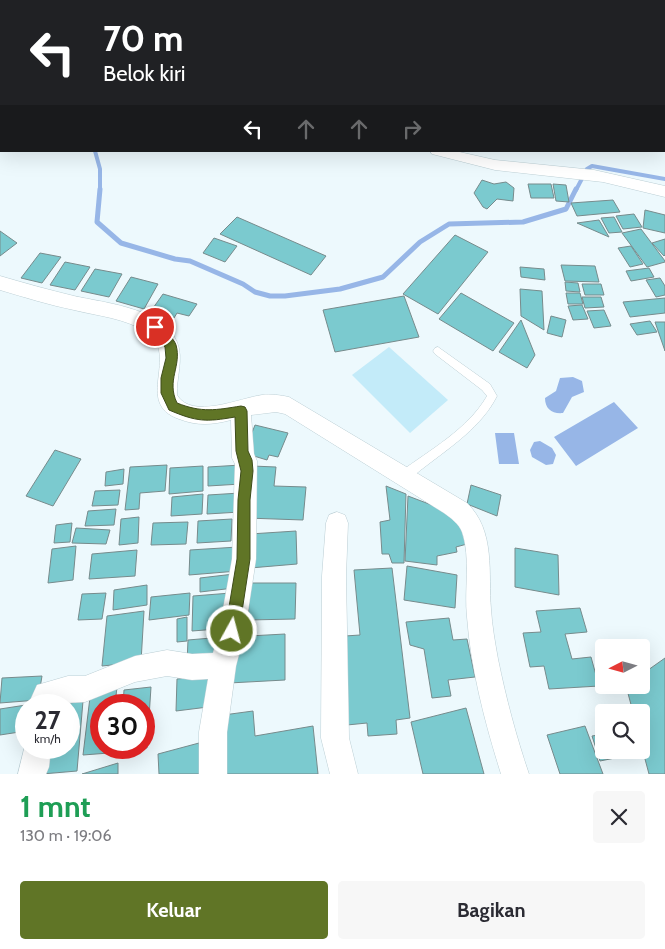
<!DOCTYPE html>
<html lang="id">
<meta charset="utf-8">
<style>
body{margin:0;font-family:Cabin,sans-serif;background:#f7f7f7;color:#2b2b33;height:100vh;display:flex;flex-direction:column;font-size:19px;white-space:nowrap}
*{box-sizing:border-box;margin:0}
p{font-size:16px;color:#7c7c81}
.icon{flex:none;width:28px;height:28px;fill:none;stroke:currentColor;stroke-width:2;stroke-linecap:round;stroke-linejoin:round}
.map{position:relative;height:774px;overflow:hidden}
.sheet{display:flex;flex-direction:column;background:#fff;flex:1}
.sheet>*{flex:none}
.hud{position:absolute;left:0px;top:0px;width:665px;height:152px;box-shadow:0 5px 20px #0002;background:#202124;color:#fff;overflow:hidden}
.needle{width:32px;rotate:264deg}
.controls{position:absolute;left:595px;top:639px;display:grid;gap:10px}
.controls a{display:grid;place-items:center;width:55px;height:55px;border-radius:5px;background:#fff;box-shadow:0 5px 20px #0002;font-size:25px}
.speed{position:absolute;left:15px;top:694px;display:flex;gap:10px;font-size:25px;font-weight:700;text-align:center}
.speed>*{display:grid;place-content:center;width:65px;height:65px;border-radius:50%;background:#fff;box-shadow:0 5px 20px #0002;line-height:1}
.speed small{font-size:12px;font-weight:400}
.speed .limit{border:8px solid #d22;background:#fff;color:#111}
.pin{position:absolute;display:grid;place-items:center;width:42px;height:42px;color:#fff;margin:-21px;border:2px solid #fff;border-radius:50%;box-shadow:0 1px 5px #0007}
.me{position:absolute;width:55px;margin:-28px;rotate:7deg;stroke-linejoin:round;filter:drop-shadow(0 0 4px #0008)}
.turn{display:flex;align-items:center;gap:18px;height:105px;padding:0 20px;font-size:22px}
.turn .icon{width:65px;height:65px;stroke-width:2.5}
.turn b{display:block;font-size:35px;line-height:42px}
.lanes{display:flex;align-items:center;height:48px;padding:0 20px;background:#0003;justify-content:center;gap:25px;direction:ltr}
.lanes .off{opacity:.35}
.round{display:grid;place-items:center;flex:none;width:52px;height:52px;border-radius:5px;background:#f7f7f7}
.head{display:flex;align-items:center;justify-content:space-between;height:85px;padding:0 20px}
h1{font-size:30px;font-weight:800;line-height:38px;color:#1e9e55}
.cta{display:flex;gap:10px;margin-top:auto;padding:10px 20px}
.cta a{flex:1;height:58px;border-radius:5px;background:#607526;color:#fff;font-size:20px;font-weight:800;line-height:58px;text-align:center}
.cta a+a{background:#f7f7f7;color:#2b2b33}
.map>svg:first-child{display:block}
.green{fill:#c3ebf9}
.water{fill:#97b6e7}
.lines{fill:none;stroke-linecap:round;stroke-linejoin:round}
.stream-far1{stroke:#97b6e7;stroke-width:4}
.stream{stroke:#97b6e7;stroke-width:5}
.building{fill:#7bcacf;stroke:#778b8c}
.lane-casing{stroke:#bbced4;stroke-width:1}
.street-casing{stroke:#bbced4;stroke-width:1}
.lane{fill:#fff;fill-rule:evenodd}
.street{fill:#fff;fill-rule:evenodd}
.route{fill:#607526;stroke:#3e4c19}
</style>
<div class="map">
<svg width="665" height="774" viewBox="0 0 665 774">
<rect width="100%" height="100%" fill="#edf9fd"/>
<path class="green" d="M389,347l59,53 -38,33 -58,-58z"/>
<path class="water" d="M573,377l9,4 2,11 -12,5 -9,16c-11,1 -18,-4 -18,-15l11,-7 4,-13z
M614,402l24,26 -62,38 -22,-29z
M495,433h19l5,31h-20z
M540,441l12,7 4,7 -3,9 -7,1 -14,-8 -2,-7 4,-8z"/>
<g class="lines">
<path class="stream-far1" d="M95,151l5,18v21
M576,190l11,-21 5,-3 73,13"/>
<path class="stream" d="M100,189l-3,33 24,21 54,16 15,2 53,23 12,8 15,4h15l55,-7 43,-12 37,-35 29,-18 74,-2 43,-13 10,-20"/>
</g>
<path class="building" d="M482,180l12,4 12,-2 8,6 -1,13 -16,-2 -10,10 -4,-2 -9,-14z
M528,184h23l3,14h-23z
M553,184l13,1 3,17 -13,-1z
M613,200l7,12 -43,4 -6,-13z
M645,210l20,5v18l-22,-5z
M634,214l8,13 -19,2 -7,-13z
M237,217l89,39 -15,19 -91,-41z
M614,217l8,15 -13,1 -8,-15z
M599,220l10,17 -32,-14z
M641,229l24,32v1l-18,5 -25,-34z
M0,231l17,12 -17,13z
M455,235l33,17 -50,62 -35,-20z
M214,238l23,8 -12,16 -22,-9z
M665,239v16l-1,1 -12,-13z
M631,246l12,18 -13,3 -12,-19z
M40,253l21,4 -19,26 -21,-5z
M65,262l25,5 -15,23 -25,-5z
M561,265l34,1 4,16 -34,-1z
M520,267l24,2 1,11 -24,-3z
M649,268l5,9 -23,4 -5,-10z
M95,269l27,5 -13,23 -28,-6z
M131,277l27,7 -14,25 -28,-8z
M660,278l5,8v9l-9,2 -10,-17z
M565,282l13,1 2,9 -14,-1z
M582,284h19l3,11h-19z
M520,289l22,2 2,39 -23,-14z
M461,293l53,30 -21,28 -54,-32z
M566,293h14l3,11h-15z
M163,294l34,10 -8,12 -12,-3 -3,5 -23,-7z
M404,296l15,41 -84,15 -12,-42z
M582,297h19l3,10 -19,1z
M665,298v15l-35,4 -7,-15z
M582,305l6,14 -15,1 -5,-14z
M604,310l7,16 -17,2 -7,-17z
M551,316l15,4 -4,17 -15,-4z
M521,320l14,35 -8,13 -28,-16z
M650,321l7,11 -20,3 -7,-11z
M655,322h10v29z
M255,425l33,8 -10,24 -9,-2 -2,5 -23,-7z
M55,450l26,9 -28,47 -27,-10z
M167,465l-2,26 -25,2 -1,16 -14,1 5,-43z
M241,465v19l-33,2v-19z
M203,466v25l-34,3 1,-26z
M252,466l24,1 -2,19 32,1 -3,33 -57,-2z
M124,469l-1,15 -18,2 1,-14z
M471,485l30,10 -4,21 -30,-12z
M386,486l20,8 -2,69h-12l-3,-9h-7l-2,-32 10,-2z
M120,490l-2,15 -26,1 3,-15z
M240,493v19l-33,2 1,-19z
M203,494l-1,20 -31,2 1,-19z
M408,496l50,19 9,29 -11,3 1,5 -20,4v9l-32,-4z
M116,509l-2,16 -29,1 3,-15z
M139,517l-1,26 -19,2 2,-26z
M232,519l-1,22 -34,2 1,-22z
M188,522l-2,22 -35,1 2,-22z
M72,523l-2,19 -16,1 2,-18z
M76,528l34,2 -4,14 -34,-1z
M296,531l1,33 -47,4v-34z
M76,546l-3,34 -25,3 4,-34z
M238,547v24l-49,4 1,-25z
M515,548l43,7 1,40 -44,-8z
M137,550l-2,26 -46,3 3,-25z
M407,566l50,9 -2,33 -51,-8z
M392,568l18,150 -14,2 1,14 -29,2 -1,-13 -20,2 -2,-89 15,-1 -6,-65z
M234,574v14l-34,4v-14z
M250,583h46l-1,36 -47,1z
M147,585v20l-34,5 1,-20z
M106,593l-4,26 -24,1 4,-26z
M190,593l-1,22 -40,5 2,-23z
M231,593v35l-39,3 1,-35z
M580,608l7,24 -22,2 7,25 19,-2 8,29 -50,3 -5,-23 -14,1 -7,-34 18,-1 -5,-21z
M144,611l-3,51 -39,4 5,-50z
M187,617v24l-10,1v-23z
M449,618l4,22 14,-1 8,38 -27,3 3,16 -19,2 -8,-49 -14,-4 -4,-23z
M285,634v46l-56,3 2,-46z
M223,637l-1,23 -35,3 1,-23z
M665,658v116h-16l-8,-30v-32h-8l-7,-26 15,-1v-10z
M42,676l-4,24 -38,3 2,-25z
M208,676v31l-32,4 1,-32z
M117,687l-2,18h-14v43h9l-1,5 -26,2 8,-66z
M151,687l-4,61 -28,3 1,-3h24v-43h-21l1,-15z
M83,701l-6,70 -35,3 3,-26h24v-43h-11z
M26,705v26l-26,4v-26z
M617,705l3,7h-14l-2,-5z
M466,708l18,66h-61l-12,-52z
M253,711l2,25 58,-10 5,48h-100l-2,-58z
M585,726l18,48h-43l-13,-39z
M604,734v16h29l2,4 -35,7 -8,-25z
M199,743l3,31h-43l-1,-20z
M118,763v11h-36z"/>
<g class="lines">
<g class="lane-casing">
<path id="lane" d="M438,347l52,37 7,12c-15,30 -45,50 -71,70 -7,5 -14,12 -22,15l-4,-1 -1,-4 1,-4c30,-22 68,-43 87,-76l-5,-6 -47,-36 -2,-3 2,-3z"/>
</g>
<g class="street-casing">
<path id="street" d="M141,0h12l1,1h-12z
M365,0h12v1h-12z
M642,0h12v1h-12z
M0,62h1v9h-1z
M430,151h25l40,9 99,10 71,16v11l-62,-15 -108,-12 -63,-16z
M0,276c24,7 49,14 74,20 31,7 89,12 103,46 7,17 -1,36 0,53 15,25 63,3 85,0 9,-1 18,0 27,2l178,106c29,28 21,71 24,106 1,17 4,33 7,50 8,39 18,77 31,115h-28c-16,-51 -30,-104 -34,-157 -3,-27 4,-59 -5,-85 -3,-8 -11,-14 -18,-19l-159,-99 -9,-2 -25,3 3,39 3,7 -1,98 -11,72 -9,35 -9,66v42h-28v-42l9,-53 -16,1 -25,-4 -32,6 -50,20 -57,3 9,-20 31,-9h17l50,-20 32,-6 25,4 21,-1 6,-22 13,-72 3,-95 -3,-6 -1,-38c-19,5 -34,6 -52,-1 -46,-16 2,-64 -33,-87 -21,-14 -48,-16 -72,-22 -25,-5 -50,-13 -74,-20z
M337,512l8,3 3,8 -2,53 3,162 9,36h-28l-9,-36 1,-162 4,-53 3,-8z
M26,741v7h25l-2,19 -3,7h-28z"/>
</g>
<use href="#lane" class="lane"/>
<use href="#street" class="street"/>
</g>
<path class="route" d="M155,323l3,1c5,6 16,14 18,21 6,21 -10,35 1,58 25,10 39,7 64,3l4,1 2,4 1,40 4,9 1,11 -3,29v59l-11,72 -2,5 -5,2 -5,-2 -2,-5 12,-72 1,-59 3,-29 -5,-20 -1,-34c-29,5 -38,5 -66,-7l-8,-17v-15l5,-20 -1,-11 -16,-20z"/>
</svg>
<div class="controls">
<a><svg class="needle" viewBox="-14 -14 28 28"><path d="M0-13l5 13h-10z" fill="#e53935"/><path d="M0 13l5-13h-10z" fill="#7c7c81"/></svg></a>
<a><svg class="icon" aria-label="search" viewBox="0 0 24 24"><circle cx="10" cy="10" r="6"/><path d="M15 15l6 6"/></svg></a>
</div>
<div class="speed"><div>27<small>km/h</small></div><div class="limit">30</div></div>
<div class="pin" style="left:155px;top:327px;background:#d93025"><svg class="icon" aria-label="arrive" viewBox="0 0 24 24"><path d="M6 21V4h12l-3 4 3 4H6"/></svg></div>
<svg class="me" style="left:232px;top:631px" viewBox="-20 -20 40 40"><circle r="17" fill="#607526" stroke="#fff" stroke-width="3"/><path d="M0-11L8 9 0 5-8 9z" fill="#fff"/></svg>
<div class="hud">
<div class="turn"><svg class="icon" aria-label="left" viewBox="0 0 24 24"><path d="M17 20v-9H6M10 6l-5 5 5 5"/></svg><div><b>70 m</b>Belok kiri</div></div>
<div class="lanes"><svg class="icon" aria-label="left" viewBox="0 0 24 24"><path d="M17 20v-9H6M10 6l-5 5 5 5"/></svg><svg class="icon off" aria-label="ahead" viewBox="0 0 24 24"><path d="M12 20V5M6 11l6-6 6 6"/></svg><svg class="icon off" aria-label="ahead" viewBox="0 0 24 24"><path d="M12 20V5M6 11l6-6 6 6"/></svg><svg class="icon off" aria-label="right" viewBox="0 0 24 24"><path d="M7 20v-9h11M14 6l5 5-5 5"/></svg></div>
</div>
</div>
<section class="sheet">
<div class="head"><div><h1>1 mnt</h1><p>130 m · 19:06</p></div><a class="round"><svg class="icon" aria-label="close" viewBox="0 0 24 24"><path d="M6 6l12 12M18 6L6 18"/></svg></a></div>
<div class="cta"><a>Keluar</a><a>Bagikan</a></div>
</section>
